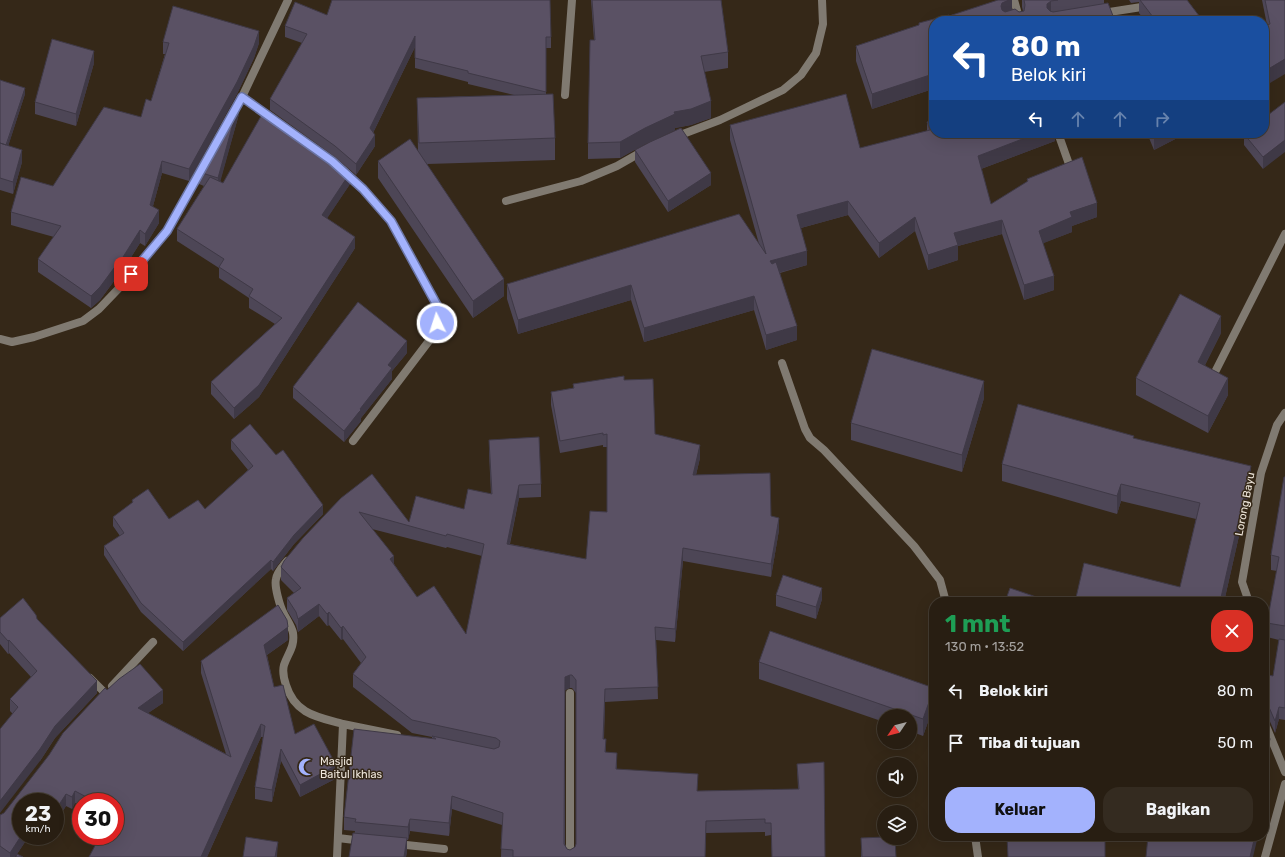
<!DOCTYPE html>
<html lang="id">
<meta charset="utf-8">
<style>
body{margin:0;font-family:Rubik,sans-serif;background:#342b20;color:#f1f3f6;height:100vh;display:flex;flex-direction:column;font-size:15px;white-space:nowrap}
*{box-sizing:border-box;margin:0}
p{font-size:13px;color:#a5a29f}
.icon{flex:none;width:22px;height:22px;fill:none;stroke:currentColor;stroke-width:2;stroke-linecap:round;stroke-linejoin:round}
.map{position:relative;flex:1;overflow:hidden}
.details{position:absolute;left:929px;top:597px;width:340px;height:244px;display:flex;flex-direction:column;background:#281e12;border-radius:16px;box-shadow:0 4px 16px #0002,0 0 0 1px #443c32}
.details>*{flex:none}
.banner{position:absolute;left:929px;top:16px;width:340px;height:122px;border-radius:16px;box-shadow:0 4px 16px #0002,0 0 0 1px #443c32;background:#1a4fa0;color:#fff;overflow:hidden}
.needle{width:26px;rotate:235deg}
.buttons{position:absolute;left:877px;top:709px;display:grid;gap:8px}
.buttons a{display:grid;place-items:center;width:40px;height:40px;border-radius:50%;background:#281e12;box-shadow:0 4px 16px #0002,0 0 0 1px #443c32;font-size:20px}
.speed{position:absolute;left:12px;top:793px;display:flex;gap:8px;font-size:20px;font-weight:700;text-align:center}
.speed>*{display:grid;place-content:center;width:52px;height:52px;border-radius:50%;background:#281e12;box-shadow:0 4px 16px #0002,0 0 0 1px #443c32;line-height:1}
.speed small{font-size:10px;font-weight:400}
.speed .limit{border:6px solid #d22;background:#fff;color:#111}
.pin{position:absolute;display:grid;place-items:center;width:34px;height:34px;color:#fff;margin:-17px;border-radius:8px;box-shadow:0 2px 6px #0006}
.me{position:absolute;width:44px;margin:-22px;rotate:356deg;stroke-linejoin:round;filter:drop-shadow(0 0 3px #0008)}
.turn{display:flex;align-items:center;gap:14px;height:84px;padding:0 16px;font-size:18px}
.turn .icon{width:52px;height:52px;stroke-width:2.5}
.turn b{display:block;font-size:28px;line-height:34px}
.lanes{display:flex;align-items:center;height:38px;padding:0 16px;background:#0003;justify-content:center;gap:20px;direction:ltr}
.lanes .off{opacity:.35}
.round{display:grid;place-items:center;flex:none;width:42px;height:42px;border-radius:16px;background:#342b20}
.head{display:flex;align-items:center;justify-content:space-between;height:68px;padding:0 16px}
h1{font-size:24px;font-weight:700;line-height:30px;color:#1e9e55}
.button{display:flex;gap:8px;margin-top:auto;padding:8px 16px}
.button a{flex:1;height:46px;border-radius:16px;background:#a3b2fd;color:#111;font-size:16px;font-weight:700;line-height:46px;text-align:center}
.button a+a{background:#342b20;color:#f1f3f6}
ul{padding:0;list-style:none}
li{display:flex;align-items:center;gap:12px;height:52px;padding:0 16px}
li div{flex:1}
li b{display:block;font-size:15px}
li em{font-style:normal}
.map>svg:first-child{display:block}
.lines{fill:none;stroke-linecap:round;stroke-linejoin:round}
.lane{stroke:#807a71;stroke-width:8}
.street{stroke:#807a71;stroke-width:8}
.wall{fill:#4d4656;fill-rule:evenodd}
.shaded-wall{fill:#3f3946}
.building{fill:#5a5164;stroke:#3f3946;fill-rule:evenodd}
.route-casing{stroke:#6a74a4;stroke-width:10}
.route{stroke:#a3b2fd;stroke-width:7}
.labels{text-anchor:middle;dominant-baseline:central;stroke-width:3;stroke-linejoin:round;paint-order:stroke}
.street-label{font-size:11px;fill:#efe7dc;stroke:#352818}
.poi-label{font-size:11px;fill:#efe7dc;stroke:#352818;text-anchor:start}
</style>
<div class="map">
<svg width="1285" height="857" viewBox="0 0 1285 857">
<rect width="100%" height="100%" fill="#352818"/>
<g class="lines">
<path class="lane" d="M675,137l45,-17 63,-30 18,-15 15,-22 7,-29 -1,-24
M506,201l75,-20 36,-15 28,-16"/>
<path class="street" d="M1014,0l6,21
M1103,13l45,-7
M565,95l7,-95
M242,97l29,20
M1058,133l12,34
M343,170l20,19 28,32 47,86 -1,16 -5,14 -79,104
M0,339l12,3 22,-5 49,-16 16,-12 23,-24 45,-54 75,-134 46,-97
M782,363l23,66 5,9 14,12 90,96 26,34 6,22
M1211,380l74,-146
M287,561c-4,5 -10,11 -11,18 -2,7 4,28 8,35 3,6 8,13 9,19 2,14 -5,20 -9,32 -2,7 0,14 2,20 9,29 31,32 57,39
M1249,602l-7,-20 19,-109 16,-48 8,-12
M90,678l15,15
M112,686l41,-44
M570,693v164
M1264,721l21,51
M975,836l3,21
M338,838l25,3
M397,844l47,5
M337,857l6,-133 54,11
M1265,857l20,-73"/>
</g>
<path class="wall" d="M591,0h130l7,52v16l-24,4 7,46 -20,7 -16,3v2l-30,14 -25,14 -32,1v-16l6,-103z
M1012,0v10l7,2 4,-1 -1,-4v-7h82v4l11,17h-181v71l-1,-3 -61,20 -16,-48v-15l63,-21v-2z
M1129,0h58l16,21h-58l-6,-8v-11l-8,1z
M1262,0h23l-15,83 -6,-3v-54l3,-1z
M327,15l224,22v11h-5v46l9,44v22l-128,4 77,132 -31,22 -95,-140v-17l40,-9 -1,-54 97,-3 -46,-11v-2l-53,-14v-21l-42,86 2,13 -19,29 -21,-18 -65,-47v-11l32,-56 -17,-6v-11z
M163,42l96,1 -5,15 -17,36 -48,87 -27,-8 -9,33 6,17 -14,23 -5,-3 -22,35 -1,-1 -17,23 -9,8 -53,-36v-13l16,-22 -43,-12v-13l42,-26 88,-69 10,-16 14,-47h-2z
M94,63l-18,63 -41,-12v-12z
M0,80l25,14 -17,52 14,16 -9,32 -13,-4z
M239,114l-19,67 3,2 127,1 -23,34 28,30 -96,149 -25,22 -23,-25v-12l64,-58 -26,-16v-10l-30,-20v-10l-42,-27v-12l27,-43 -5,-2v-12z
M927,122l128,11v8l-74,28 10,35 36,-22v-3l70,38 -25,9v6l-29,11 11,47 -30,10 -22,-66 -44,12v14l-30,10 -13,-39 -36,27 -31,-43 -47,13 6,37 -27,8 17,67 -31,10 -12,-40 -110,32 -13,-42 -113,34 -11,-35v-15l252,-40 -29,-104v-15l130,23 67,-17z
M1147,133h40l-33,17z
M1264,133l-1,36 -19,-24v-11z
M635,150l76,35 -43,27 -33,-50z
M1221,333l-16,32 23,30 -20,38 -72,-38v-17z
M407,353l-15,18v8l-31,39v3l-17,21 -51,-44v-11z
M624,380l31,54 45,24 -4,17 75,41 8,14 -8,47 -88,-16 -8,81 -19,-2 2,59 -53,3 -1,37 2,13 11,13v5l81,21 100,-2 -1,-25 28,93h-53l-1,-22 -6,1v-4l-59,1 -1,24h-204l1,-32 -50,-16 -3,27 -39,-5 -2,9h-1v11l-1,6h-57l6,-26 -11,-1v-13l88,-79v-1l-20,-4 -59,-46v-13l8,-11 -18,-24 -2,1 -12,-15 -2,1 -8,-10 -21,16 -2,-7 -9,-15v-12l7,-5 -13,-13v-13l60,-69 68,24 55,-13 27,-15 -2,-41v-13l52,44v13l-22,1 -9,46 76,15 21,-47v-65h-4v-2l-43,8 -9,-48v-13l22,-4v-4zM372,529l74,19 1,-1 35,9 -16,78 -49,-37 -23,-33zM570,688h2l4,5v151l-1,3 -5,3 -3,-1 -2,-5v-154z
M984,398l-22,74 -111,-32v-17z
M1134,438l117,45 -27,119h-149l105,-15 16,-68 -75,-18 -4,13 -115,-33v-17z
M231,440l92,74 -29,30 -21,27 -2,-2 -88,82 -42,-39 -37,-57v-9l16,-10 -7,-10v-9l19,-14v-3l37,19 36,-10 43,-39 -17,-21z
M1285,477v243l-6,-1 -4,14 -7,-16 -4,-1v-42l9,2 6,-36 -12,-3v-14l10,-52 -6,-1v-15z
M776,595l46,4 -6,20 -40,-13z
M0,618l37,1 60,74 -42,45 -15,23 -27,-47 -3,-3v-12l21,-22 -22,-24 -1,1 -8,-10z
M288,640l-21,15 7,32 21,47 40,45 -35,18 -19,-36 -9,41 -17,-3v-12l8,-50h-2l-54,120h-118l26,-21v-34h-34v4l-6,-3 -3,6 -6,-3 -11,17v-21h-34v34h8l-14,21h-15v-42l4,-2 103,-123 56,13 -15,10 78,41 -25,-81v-12z
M759,662l175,43 -11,31 -13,-5v-15h-26v6l-125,-43z
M861,838l35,19h-35z"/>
<path class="shaded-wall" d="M1009,0h3v13l-11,7v-14l1,-3z
M1051,1v15l-4,5v-17z
M259,31v12l-5,15 -17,36 -48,87v-12z
M415,36v11l-45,92v-11z
M94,51v12l-18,63v-12z
M1285,59v15l-15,9v-15z
M933,74v15l-61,20v-15z
M25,88v6l-19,59v-6z
M711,101v17l-20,7 -16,3v2l-30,14 -25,14v-16l54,-30z
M239,102v12l-21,76v-12z
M1038,133h17v8l-77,29v-14z
M1065,133h12l-12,4z
M1159,133h28l-33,17v-15z
M375,135v11l-19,29v-11z
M1285,140v12l-22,17v-12z
M22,150v12l-9,32v-12z
M162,161v12l-12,44v-12z
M350,173v11l-28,42v-11z
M711,173v12l-43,27v-11z
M848,201v14l-51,14v-14z
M1097,203v14l-25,9v6l-33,13v-14l31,-19z
M159,210v13l-14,23v-12z
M915,217v14l-36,27v-15z
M1002,220v14l-44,12v14l-30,10v-15l26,-22z
M140,230v13l-22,35v-13z
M355,237v11l-96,149 -25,22v-11z
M807,251v14l-37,10v-14z
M117,264v13l-17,23 -9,8v-12z
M1054,276v14l-30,10v-15z
M504,279v17l-31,22v-17z
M631,285v15l-113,34v-14z
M754,296v14l-110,32v-14z
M1221,316v17l-23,46v-17z
M797,326v14l-31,10v-15z
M407,341v12l-15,18v8l-31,39v3l-17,21v-11l16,-22 28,-44z
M1228,378v17l-20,38v-17z
M984,381v17l-22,74v-17z
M700,445v13l-7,29v-12z
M1251,466v17l-27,119h-4z
M1121,484v17l-4,13v-18z
M519,485v13l-12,58v-12z
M323,505v9l-29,30 -21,27v-9l21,-27z
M779,518v12l-8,47v-13z
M683,548v13l-8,81v-13z
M394,556v13l-4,-10z
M271,560v9l-88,82v-9z
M822,588v11l-6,20v-12z
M319,604v12l-21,16v-13z
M329,612v13l-2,1v-12z
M343,626v13l-2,1v-12z
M288,627v13l-24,17v-12z
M9,640v13l-1,1v-13z
M570,675v13l-5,2v-13z
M97,681v12l-42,45 -15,23 -40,52v-12l55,-75z
M934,688v17l-11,31v-17z
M605,689v13l-2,49v-12z
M163,690v13l-25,17v-12z
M1279,707v12l-4,14v-12z
M261,724v13l-54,120h-6z
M606,739v13l-1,13v-13z
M1270,739v11l-6,23v-11z
M281,749v12l-9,41v-12z
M617,753v12l-1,17v-13z
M335,763v16l-35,18v-12z
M75,791v12l-3,6v-12z
M66,794v12l-11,17v-12z
M452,796v13l-3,27v-13z
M410,819v12l-2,9v-13z
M21,836h8l-14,21h-5v-4z
M1255,836h3l-5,21h-3z
M407,838v13l-1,6h-2z
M278,842l-1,15h-2z"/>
<path class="building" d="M332,0h218l1,37h-5v55l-78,-19v-2l-53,-13v-22l-45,92 5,7 -19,29 -21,-18 -65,-47 37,-65 -22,-8 10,-24 32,13z
M592,0h129l7,52 -27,4 10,45 -20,8 -17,3 1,2 -30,14 -25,14 -32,1 2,-103h5z
M998,0h11l-7,3 -1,3 1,4 3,2 10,-3 4,3 5,-1 1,-6 -1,-5h34l-7,1 -4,3v4l3,3 3,1 55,-9 7,18h-181v57l-1,-4 -61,20 -16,-48 63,-21v-2l30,-8v1z
M1140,0h47l16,21h-47z
M1265,0h20v59l-15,9 -6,-2v-40l6,-2z
M173,6l86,25 -5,15 -17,36 -48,87 -27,-8 -12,44 9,5 -14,24 -5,-4 -22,35 -1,-1 -17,23 -9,9 -53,-37 23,-33 -50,-14 10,-35 32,9 51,-79 37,10 5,-18 5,2 18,-58 -6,-1z
M52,39l42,12 -18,63 -41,-12z
M0,80l25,8 -19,57 -6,-2z
M553,94l2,44 -136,5 -2,-45z
M846,94l14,54 70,-18 -3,-8 7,-2v13h104l-60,23 13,48 37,-23 -1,-2 55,-22 15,46 -27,9 2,5 -33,14 15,45 -30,9 -22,-65 -48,13 4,12 -30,10 -13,-38 -36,26 -31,-42 -51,14 10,36 -37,10 2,3 4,-2 21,64 -31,9 -12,-39 -110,32 -13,-43 -113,35 -11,-36 232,-70 27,40 -36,-129z
M239,102l-21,76 -19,-6z
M1285,102v38l-22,17 -19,-23 1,-1h19v-15z
M265,109l64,45 21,19 -28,42 33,22 -96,148 -25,23 -23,-26 71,-64 -33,-22 4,-7 -34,-22 5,-8 -47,-30 33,-52 13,6z
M681,128l30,45 -43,28 -33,-51 15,-8z
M1153,133h6l-5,2z
M410,139l94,140 -31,22 -95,-140z
M0,143l22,7 -9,32 -13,-4z
M1180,294l41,22 -23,46 30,16 -20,38 -72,-38z
M358,302l49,39 -19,24 4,3 -32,41 1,1 -2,2 -15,19 -51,-44z
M872,349l112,32 -22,74 -111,-32z
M624,376v4l29,-1 2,55 45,11 -7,30 77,-2 1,43 8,2 -8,46 -88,-16 -8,81 -20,-2 3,60 -53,2 -2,50h3l-1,13 12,1 -1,16 82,5 -1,17 102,-2 -2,-25 27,-2 1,95h-53l-1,-34h-6v-4l-59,2 -1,36h-192v-7l-12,-1 2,-36 -51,-17 -3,27 -39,-4 -2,8 -53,-5 1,-3 -12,-2 10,-88 82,10 -4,-3 62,13 5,-2 1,-6 -4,-3 -84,-18 -59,-46 13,-17 -23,-31 -2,2 -12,-16 -2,2 -8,-10 -21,15 -2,-7 -9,-14 14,-10 -20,-21 3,-6 19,-23 38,-40 31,-24 37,48 7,-26 48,13 4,-20 24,5 -3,-54 50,-3 2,47 -22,1 -12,59 79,15 4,-48 17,1v-78l-4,1v-2l-43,8 -9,-49 23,-4 -1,-4zM359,512l87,24 1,-2 37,10 -18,90 -32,-48 -17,11 -27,-38 4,-3zM570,675h2l4,5v164l-1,3 -5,3 -3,-1 -3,-5 1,-167z
M1018,404l116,32 -1,2 118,28 -31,136h-145l9,-39 96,24 20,-84 -79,-19 -4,12 -115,-32z
M250,424l26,31 7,-5 40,55 -29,30 -21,27 -2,-2 -88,82 -42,-39 -37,-57 20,-13 -11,-16 20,-15 -1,-2 16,-11 21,30 29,-19 7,9 48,-43 -22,-26z
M1284,477h1v149l-18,-3 12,-66 -8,-2z
M783,575l39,13 -6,19 -40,-12z
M1010,588l41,14h-46z
M23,598l13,17 1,4 60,62 -42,45 -15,23 -40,52v-72l18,-22 -8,-8 27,-28 -28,-31 -1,1 -8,-9v-14z
M278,605l9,15 1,7 -24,18 10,42 9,-2 12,49 19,-10 21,39v3l-35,19 -19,-36 -9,41 -17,-3 10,-61 -4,-2 -60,133h-112l11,-21h15v-34h-19l-21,-11 -3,6 -6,-3 -11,17v-9h-34v34l-11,17 -10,-7v-31l4,-2 45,-58 14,-22 42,-45 2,2 12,-11 21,-15 23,26 -25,18 93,49 -30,-96z
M770,631l164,57 -11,31 -164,-57z
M1279,639l6,1v68l-6,-1 -4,14 -7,-16 -4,-1v-30l9,2z
M1264,724l6,15 -6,23z
M353,833l54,5 -3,19h-55z
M1148,836h31l8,1 1,-1h67l-5,21h-104z
M246,837l32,5 -3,15h-32z
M884,837v1h11l1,19h-34l-1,-19z
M1007,837h50v3h48v17h-97z
M17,854l6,3h-7z"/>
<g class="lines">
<g class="route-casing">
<path id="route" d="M131,274l36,-43 75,-134 90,64 31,28 28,32 47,86 -1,16"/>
</g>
<use href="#route" class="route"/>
</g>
<defs>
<g id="mosque-bare" transform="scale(1.38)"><path d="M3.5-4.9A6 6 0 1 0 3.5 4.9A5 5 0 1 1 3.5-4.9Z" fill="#a3b2fd" stroke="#352818" stroke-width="2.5" paint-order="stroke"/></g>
</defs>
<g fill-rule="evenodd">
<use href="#mosque-bare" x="307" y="767"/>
</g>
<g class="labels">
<g class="street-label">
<text transform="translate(1245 504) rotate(-79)">Lorong Bayu</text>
</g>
<g class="poi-label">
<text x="320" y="761">Masjid<tspan x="320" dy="13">Baitul Ikhlas</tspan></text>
</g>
</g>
</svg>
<div class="buttons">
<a><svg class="needle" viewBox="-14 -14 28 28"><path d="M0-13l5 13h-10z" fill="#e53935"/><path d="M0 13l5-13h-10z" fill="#a5a29f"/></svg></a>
<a><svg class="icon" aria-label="sound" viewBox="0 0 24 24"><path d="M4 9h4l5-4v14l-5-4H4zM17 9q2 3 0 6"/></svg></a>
<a><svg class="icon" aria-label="layers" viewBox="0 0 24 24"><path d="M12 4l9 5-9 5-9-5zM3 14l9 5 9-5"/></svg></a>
</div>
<div class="speed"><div>23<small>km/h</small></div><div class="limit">30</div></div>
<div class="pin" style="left:131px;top:274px;background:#d93025"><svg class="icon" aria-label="arrive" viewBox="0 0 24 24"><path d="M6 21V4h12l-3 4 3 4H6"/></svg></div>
<svg class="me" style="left:437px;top:323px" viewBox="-20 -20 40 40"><circle r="17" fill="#a3b2fd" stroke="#fff" stroke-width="3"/><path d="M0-11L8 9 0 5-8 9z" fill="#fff"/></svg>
<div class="banner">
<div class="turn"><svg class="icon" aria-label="left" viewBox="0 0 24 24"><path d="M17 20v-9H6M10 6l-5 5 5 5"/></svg><div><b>80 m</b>Belok kiri</div></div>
<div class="lanes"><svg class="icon" aria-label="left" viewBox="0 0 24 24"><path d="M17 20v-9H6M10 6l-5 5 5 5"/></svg><svg class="icon off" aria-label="ahead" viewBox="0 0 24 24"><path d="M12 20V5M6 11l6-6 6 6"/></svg><svg class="icon off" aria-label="ahead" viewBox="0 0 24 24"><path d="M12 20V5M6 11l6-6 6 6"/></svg><svg class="icon off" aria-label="right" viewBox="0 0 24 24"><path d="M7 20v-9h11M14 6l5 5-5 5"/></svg></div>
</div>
<section class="details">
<div class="head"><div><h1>1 mnt</h1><p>130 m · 13:52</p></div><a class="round" style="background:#d93025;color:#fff"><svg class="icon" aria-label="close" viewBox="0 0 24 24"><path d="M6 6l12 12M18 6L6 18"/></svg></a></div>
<ul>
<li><svg class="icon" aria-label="left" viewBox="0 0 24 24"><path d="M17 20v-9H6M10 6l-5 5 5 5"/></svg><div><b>Belok kiri</b></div><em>80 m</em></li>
<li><svg class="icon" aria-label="arrive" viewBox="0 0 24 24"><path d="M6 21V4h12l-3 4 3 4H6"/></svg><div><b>Tiba di tujuan</b></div><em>50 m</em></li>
</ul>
<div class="button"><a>Keluar</a><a>Bagikan</a></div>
</section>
</div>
